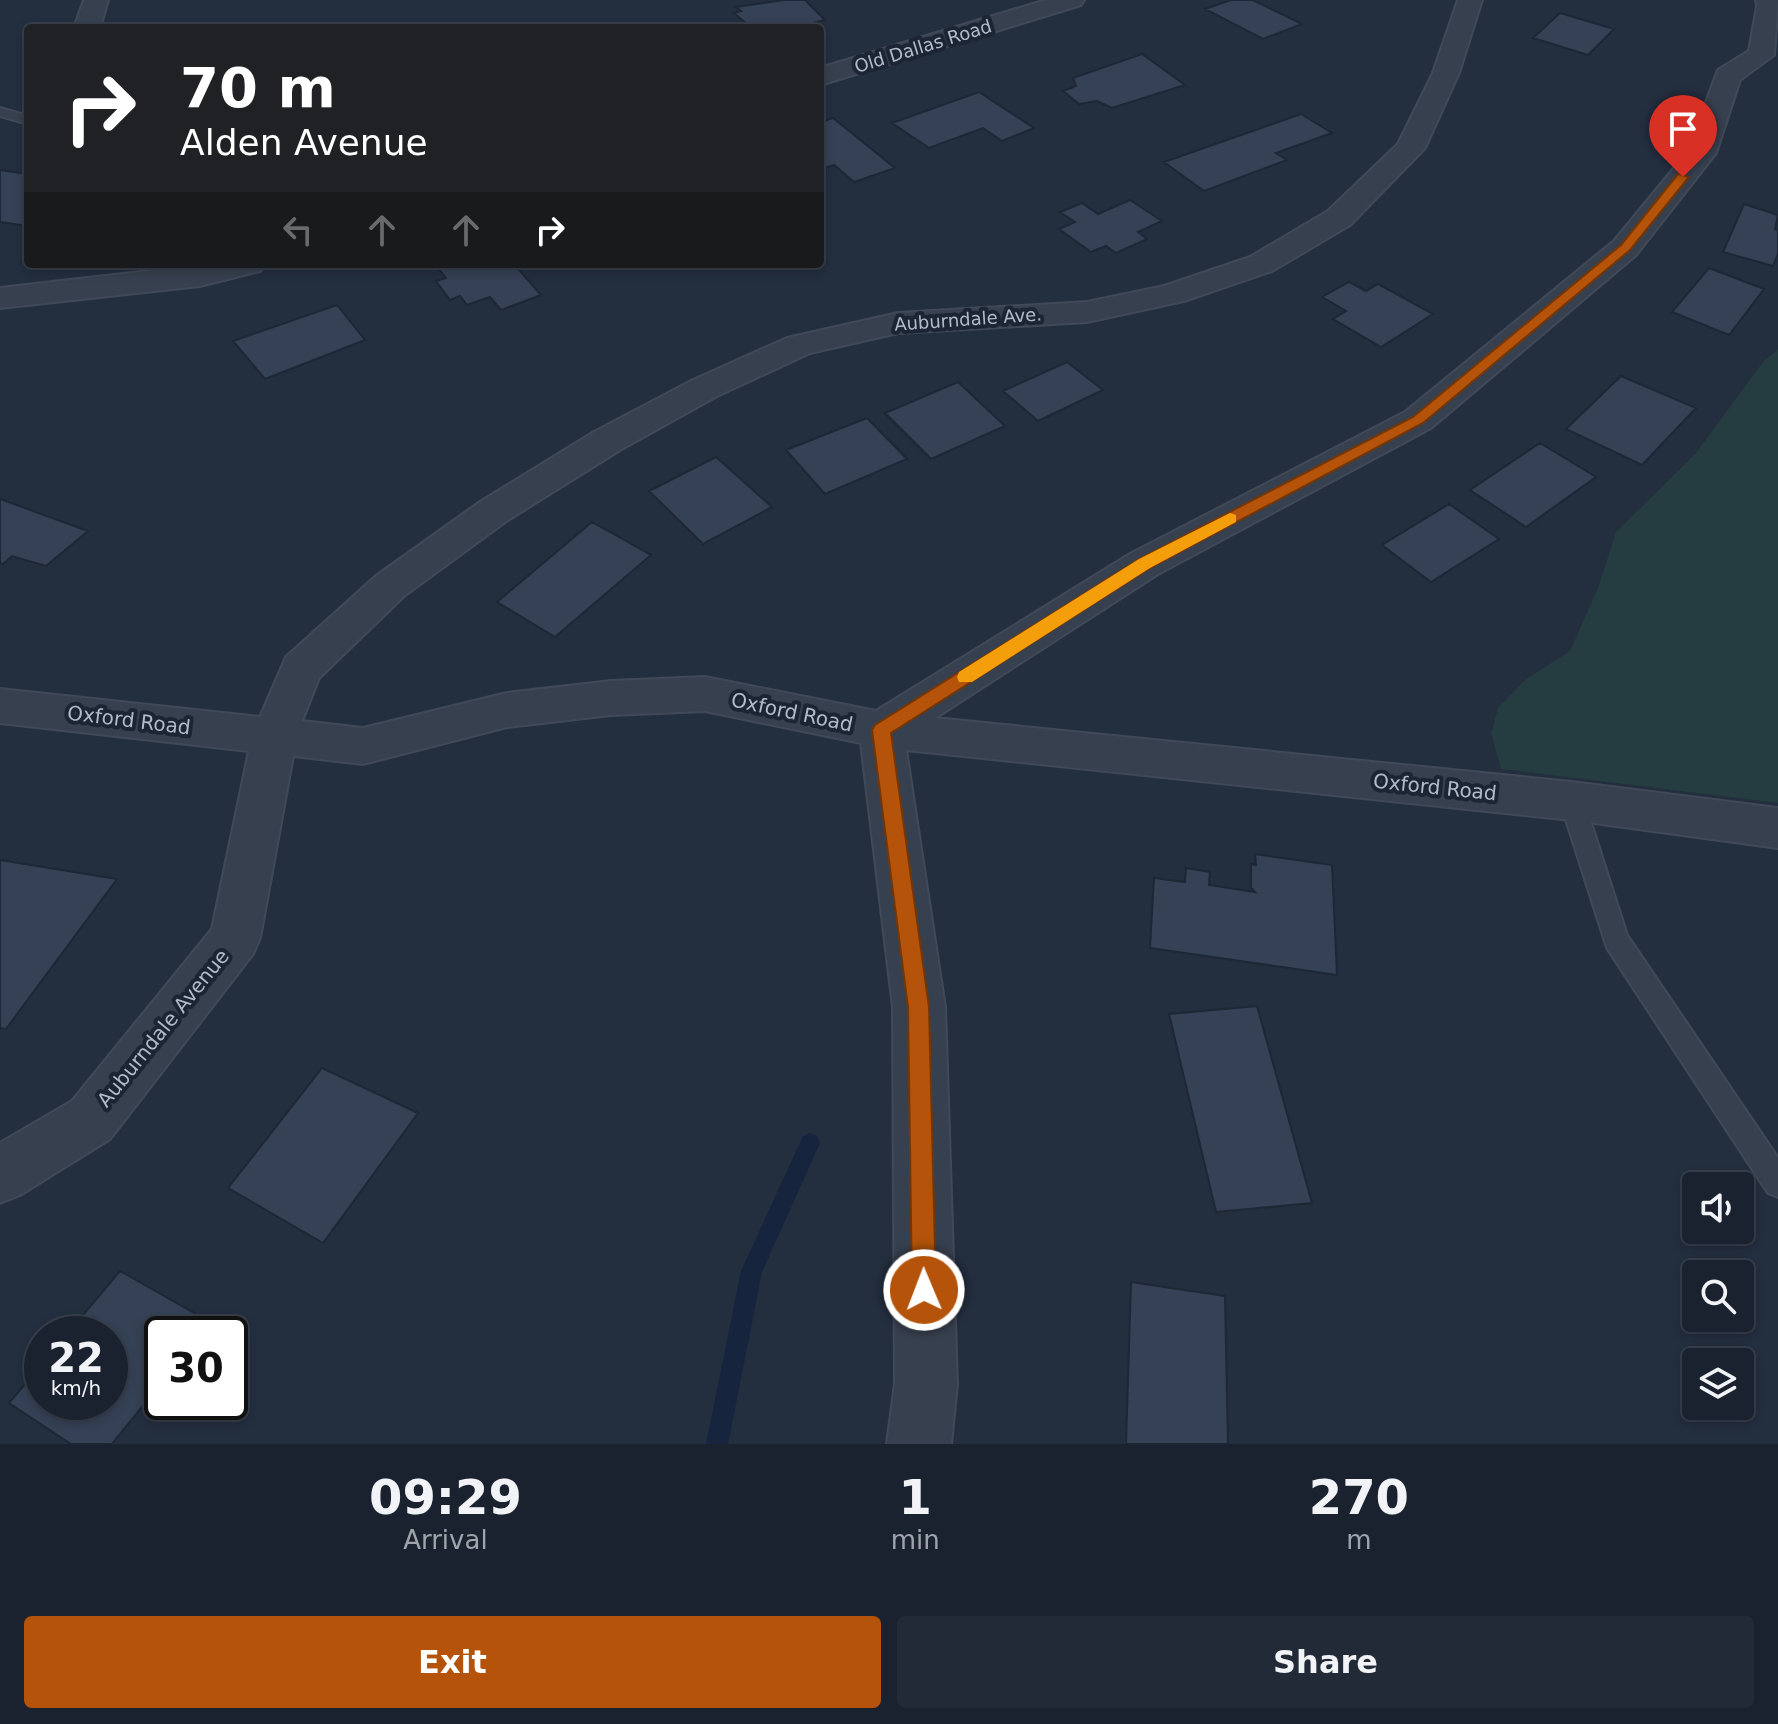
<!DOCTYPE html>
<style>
body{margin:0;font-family:"DejaVu Sans",sans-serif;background:#232a37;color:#f1f3f6;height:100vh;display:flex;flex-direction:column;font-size:30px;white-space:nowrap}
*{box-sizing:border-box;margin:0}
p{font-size:26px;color:#9fa4aa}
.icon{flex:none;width:44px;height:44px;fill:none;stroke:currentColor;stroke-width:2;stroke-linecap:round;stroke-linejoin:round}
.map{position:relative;height:1444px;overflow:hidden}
.sheet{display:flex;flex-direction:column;background:#1a222f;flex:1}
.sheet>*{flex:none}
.guide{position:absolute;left:24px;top:24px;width:800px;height:244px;border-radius:8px;box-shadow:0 4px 12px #0003,0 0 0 2px #383f4b;background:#202124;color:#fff;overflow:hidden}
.tools{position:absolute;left:1682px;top:1172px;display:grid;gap:16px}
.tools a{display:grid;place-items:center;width:72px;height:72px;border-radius:8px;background:#1a222f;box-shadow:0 4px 12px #0003,0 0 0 2px #383f4b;font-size:40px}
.speed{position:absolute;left:24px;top:1316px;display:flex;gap:16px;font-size:40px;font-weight:700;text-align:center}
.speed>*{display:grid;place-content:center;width:104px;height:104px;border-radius:50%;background:#1a222f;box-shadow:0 4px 12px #0003,0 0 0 2px #383f4b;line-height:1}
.speed small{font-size:20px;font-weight:400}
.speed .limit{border:4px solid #111;border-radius:12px;background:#fff;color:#111}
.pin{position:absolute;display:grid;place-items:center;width:68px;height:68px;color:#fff;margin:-82px -34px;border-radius:50% 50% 50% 0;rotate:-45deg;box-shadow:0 0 8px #0007}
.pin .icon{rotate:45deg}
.me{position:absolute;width:88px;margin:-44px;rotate:359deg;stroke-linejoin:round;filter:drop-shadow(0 0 6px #0008)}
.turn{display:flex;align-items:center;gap:28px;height:168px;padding:0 24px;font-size:36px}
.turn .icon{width:104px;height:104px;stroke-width:2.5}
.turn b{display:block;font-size:56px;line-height:68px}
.lanes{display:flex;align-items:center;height:76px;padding:0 24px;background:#0003;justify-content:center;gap:40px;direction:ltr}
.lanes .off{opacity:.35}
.eta{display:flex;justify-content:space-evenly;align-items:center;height:136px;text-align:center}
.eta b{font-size:48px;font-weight:700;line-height:56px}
.button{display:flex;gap:16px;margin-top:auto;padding:16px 24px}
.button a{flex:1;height:92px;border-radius:8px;background:#b45309;color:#fff;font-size:32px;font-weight:700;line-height:92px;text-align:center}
.button a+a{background:#232a37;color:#f1f3f6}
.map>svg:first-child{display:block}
.green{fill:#253c40}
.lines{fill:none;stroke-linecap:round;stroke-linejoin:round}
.stream{fill:#16243e;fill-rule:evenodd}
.building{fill:#354155;stroke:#1e2736;stroke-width:2}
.service-casing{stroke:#404958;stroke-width:4}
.minor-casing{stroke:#404958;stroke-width:4}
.tertiary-casing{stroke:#404958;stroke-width:4}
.service{fill:#37404f;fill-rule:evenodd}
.minor{fill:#37404f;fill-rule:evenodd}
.tertiary{fill:#37404f;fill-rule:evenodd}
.route{fill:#b45309;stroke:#753606;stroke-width:2}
.slow{fill:#f59e0b}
.labels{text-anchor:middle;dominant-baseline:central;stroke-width:8;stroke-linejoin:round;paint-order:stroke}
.far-street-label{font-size:18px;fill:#b3bbca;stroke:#1c2534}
.street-label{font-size:20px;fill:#b3bbca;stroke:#1c2534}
</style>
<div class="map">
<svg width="1778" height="1444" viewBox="0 0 1778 1444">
<rect width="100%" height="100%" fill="#232e3f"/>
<path class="green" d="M1778,349v454l-277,-34 -10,-36 7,-25 27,-28 45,-29 28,-63 18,-56 79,-78 68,-92z"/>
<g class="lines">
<path class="stream" d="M810,1133l7,3 3,7 -58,129 -34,172h-22l35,-173 62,-135z"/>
</g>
<path class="building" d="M784,0h21l20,20 -32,8h-42l-17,-15 7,-2 -5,-4z
M1231,0h22l49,24 -39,15 -58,-30z
M1560,13l54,16 -26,26 -55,-17z
M1142,54l43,31 -73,23 -15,-7 -18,3 -16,-13 13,-5 -3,-8z
M979,92l55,36 -32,13 -19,-13 -54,20 -37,-25z
M1301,114l31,19 -56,20 11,7 -83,31 -40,-29z
M833,118l62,50 -41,14 -20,-17 -14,5v-48z
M0,170l28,4v52l-28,-4z
M1130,200l32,21 -24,11 9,7 -31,14 -10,-7 -15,6 -32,-23 16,-7 -15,-10 22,-9 16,11z
M1744,204l34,11 -3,14 3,1v24l-5,12 -50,-14z
M446,264h68l27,31 -40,15 -11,-13 -23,8 -7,-9 -10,4 -14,-19 10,-3 -9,-11z
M1709,268l55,21 -35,46 -57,-23z
M1349,282l17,9 12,-7 55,30 -52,33 -48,-28 13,-8 -24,-14z
M337,305l28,35 -100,39 -32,-38z
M1067,362l36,28 -65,31 -35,-30z
M1621,376l75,32 -54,57 -76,-36z
M958,382l47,44 -74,33 -46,-46z
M867,418l40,41 -82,35 -39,-44z
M1540,443l56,34 -70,50 -56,-37z
M716,457l56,50 -69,37 -54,-53z
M0,499l88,32 -42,35 -34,-10 -9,8 -3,-1z
M1449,504l50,35 -68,43 -49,-37z
M592,522l59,33 -96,82 -58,-35z
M1255,854l77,11 5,110 -187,-27 4,-70 31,4 1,-14 24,4 -1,13 46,7 -4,-4v-24l5,1z
M0,860l117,19 -111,150 -6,-1z
M1257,1006l55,197 -96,9 -47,-198z
M322,1068l96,45 -95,130 -95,-55z
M120,1271l90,51 -10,12h-38v48l-50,62h-41l-62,-41 33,-39v38h68v-68h-43z
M1131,1282l94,14 3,148h-102z"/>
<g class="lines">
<g class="service-casing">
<path id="service" d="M0,108l28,8v8l-28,-8z
M1572,791l8,3 4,7 43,134 151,223v39l-10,-4 -161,-245 -47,-147 4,-7z"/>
</g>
<g class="minor-casing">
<path id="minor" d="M84,0h24l-8,28h-26z
M1458,0h24l-23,73 -34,75 -75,77 -78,46 -88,30 -97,21 -189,11 -88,20 -93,43 -97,54 -112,70 -104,76 -85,82 -17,43 61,7 144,-35 104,-12 94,-4 171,34 254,-157 275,-142 209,-171 74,-90 30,-81 31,-19 8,-45 -1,-6h22l-4,55 -34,25 -24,73 -80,102 -205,173 -273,146 -223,144 637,64 206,26v40l-206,-28 -666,-70 39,257 12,377 -6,60h-64l8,-60 -2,-377 -32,-264 -156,-32 -94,4 -104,12 -144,37 -70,-8 -33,182 -7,16 -143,185 -90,56 -20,8v-60l72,-42 140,-172 37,-178 -249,-28v-34l260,28 26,-60 90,-81 104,-74 114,-70 99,-52 94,-42 111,-25 189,-11 77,-16 86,-29 78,-46 70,-67 35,-71z"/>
</g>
<g class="tertiary-casing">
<path id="tertiary" d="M1046,0h38l-3,5 -261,80v-17z
M210,264h55l-5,7 -60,15 -200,22v-20z"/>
</g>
<use href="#service" class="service"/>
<use href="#minor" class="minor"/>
<use href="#tertiary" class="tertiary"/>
</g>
<path class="route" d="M1678,174l11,3 -59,73 -207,173 -273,145 -259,165 38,274 7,283 -3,8 -9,4 -8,-4 -4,-8 -4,-283 -36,-277 3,-5 264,-166 274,-142 208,-172z"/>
<path class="slow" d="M1230,513l6,2v7l-86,46 -178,114h-13l-2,-5 2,-5 180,-113z"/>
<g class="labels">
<g class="far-street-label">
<text transform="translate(923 46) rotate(-17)">Old Dallas Road</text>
<text transform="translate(968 319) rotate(-4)">Auburndale Ave.</text>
</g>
<g class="street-label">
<text transform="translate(792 712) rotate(12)">Oxford Road</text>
<text transform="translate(129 720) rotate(7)">Oxford Road</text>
<text transform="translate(1435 787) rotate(6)">Oxford Road</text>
<text transform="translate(163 1028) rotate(-51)">Auburndale Avenue</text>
</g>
</g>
</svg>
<div class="tools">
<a><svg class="icon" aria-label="sound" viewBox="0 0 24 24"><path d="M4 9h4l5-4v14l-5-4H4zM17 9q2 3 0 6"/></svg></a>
<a><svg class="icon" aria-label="search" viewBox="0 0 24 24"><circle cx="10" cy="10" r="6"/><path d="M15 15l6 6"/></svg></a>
<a><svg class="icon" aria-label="layers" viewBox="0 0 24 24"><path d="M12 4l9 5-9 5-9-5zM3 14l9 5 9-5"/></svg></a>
</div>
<div class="speed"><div>22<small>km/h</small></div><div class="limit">30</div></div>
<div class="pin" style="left:1683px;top:177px;background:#d93025"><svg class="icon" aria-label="arrive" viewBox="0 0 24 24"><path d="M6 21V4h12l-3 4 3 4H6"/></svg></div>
<svg class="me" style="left:924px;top:1290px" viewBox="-20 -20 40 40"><circle r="17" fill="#b45309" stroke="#fff" stroke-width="3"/><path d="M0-11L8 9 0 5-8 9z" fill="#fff"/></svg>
<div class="guide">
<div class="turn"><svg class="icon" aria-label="right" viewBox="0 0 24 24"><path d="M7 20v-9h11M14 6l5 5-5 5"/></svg><div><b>70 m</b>Alden Avenue</div></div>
<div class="lanes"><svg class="icon off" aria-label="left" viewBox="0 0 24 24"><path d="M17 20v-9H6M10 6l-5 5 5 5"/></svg><svg class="icon off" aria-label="ahead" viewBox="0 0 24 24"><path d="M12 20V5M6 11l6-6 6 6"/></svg><svg class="icon off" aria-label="ahead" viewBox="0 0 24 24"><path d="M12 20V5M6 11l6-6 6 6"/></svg><svg class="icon" aria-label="right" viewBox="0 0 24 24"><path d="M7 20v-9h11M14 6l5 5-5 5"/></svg></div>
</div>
</div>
<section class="sheet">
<div class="eta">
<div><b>09:29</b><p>Arrival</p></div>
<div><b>1</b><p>min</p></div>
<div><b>270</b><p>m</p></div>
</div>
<div class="button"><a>Exit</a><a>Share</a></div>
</section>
